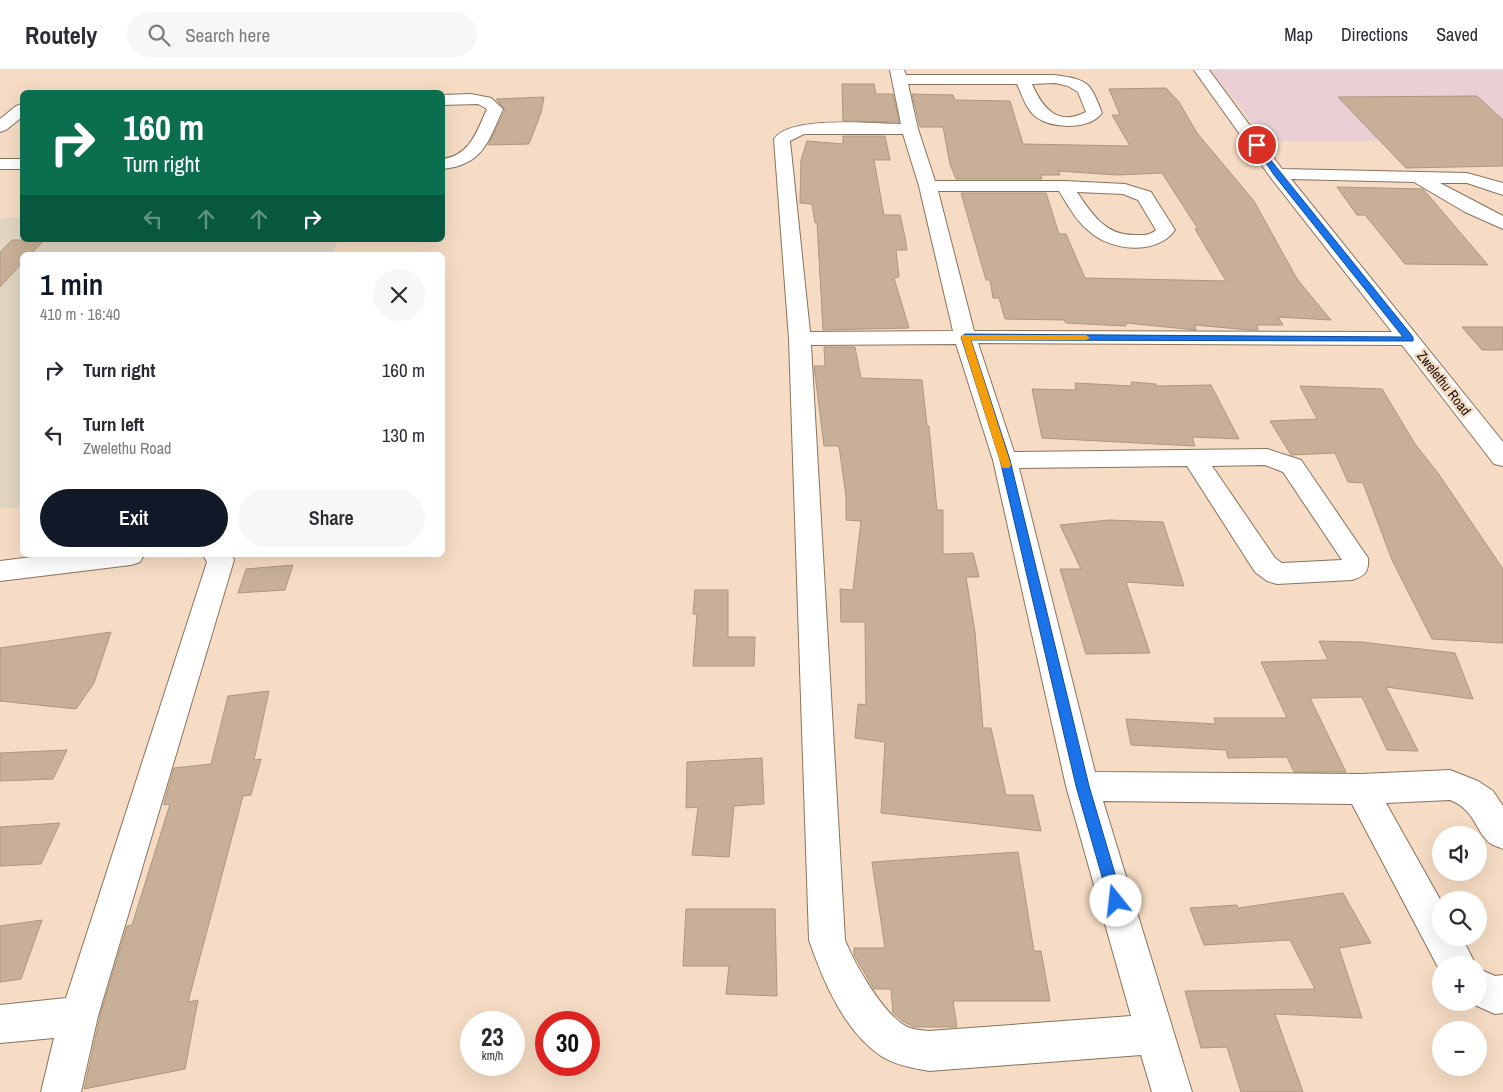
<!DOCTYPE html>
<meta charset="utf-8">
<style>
body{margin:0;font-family:"Archivo Narrow",sans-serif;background:#f7f7f7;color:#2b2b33;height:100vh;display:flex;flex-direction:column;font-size:19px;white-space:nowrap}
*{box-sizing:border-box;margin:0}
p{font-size:16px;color:#7c7c81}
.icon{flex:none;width:28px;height:28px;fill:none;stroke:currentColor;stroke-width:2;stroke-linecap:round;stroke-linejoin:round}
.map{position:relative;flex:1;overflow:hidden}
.drawer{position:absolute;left:20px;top:182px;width:425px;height:305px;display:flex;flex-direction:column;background:#fff;border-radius:8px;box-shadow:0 5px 20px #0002}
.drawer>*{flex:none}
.guide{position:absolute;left:20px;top:20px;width:425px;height:152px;border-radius:8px;box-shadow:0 5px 20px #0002;background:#0b6e4f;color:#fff;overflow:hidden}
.controls{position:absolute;left:1432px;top:756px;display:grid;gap:10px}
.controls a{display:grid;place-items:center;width:55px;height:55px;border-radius:50%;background:#fff;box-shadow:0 5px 20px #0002;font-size:25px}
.speed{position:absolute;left:460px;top:941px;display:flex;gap:10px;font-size:25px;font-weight:700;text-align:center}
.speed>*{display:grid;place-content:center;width:65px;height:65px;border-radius:50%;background:#fff;box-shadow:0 5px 20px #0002;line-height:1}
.speed small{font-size:12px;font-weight:400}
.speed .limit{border:8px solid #d22;background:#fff;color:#111}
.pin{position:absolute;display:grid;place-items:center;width:42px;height:42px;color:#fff;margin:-21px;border:2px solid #fff;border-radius:50%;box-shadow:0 1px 5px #0007}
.me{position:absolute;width:55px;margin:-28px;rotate:344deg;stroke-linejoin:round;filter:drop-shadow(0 0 4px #0008)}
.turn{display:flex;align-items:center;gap:18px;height:105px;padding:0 20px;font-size:22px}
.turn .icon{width:65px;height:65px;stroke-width:2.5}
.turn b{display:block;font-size:35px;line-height:42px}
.lanes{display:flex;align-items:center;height:48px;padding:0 20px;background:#0003;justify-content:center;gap:25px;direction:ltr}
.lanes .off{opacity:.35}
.round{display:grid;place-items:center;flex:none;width:52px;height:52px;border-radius:26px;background:#f7f7f7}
.summary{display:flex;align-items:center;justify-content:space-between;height:85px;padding:0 20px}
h1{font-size:30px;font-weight:600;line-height:38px;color:#111827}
.primary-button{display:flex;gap:10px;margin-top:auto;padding:10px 20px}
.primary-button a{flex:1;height:58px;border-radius:30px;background:#111827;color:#fff;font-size:20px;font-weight:600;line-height:58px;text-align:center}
.primary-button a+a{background:#f7f7f7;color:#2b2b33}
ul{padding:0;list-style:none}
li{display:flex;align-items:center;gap:15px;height:65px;padding:0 20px}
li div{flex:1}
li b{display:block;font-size:19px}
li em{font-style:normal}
header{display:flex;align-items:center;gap:30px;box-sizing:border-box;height:70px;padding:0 25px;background:#fff;border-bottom:1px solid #e1e1e2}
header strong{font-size:24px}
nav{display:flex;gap:28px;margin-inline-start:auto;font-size:18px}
.search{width:350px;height:45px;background:#f7f7f7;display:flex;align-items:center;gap:12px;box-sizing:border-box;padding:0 18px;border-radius:28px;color:#7c7c81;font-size:19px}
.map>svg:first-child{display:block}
.commercial{fill:#ead0d4}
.education{fill:#e2d6c2}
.building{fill:#c7b097;stroke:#ad977f}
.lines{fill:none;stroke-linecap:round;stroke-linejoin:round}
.street-casing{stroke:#89725c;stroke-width:2}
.street{fill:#fff;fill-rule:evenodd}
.route{fill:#1a73e8;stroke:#114b97}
.slow{fill:#f59e0b}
.labels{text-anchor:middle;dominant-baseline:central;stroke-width:5;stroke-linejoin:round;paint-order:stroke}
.far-street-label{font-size:14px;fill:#191108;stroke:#f6dcc4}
</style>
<header>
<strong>Routely</strong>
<div class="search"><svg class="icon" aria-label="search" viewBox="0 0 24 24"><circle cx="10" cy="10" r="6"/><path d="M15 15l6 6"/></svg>Search here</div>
<nav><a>Map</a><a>Directions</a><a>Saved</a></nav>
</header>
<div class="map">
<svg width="1503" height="1022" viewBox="0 0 1503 1022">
<rect width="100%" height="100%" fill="#f6dcc4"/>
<path class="commercial" d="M1210,0h293v72l-236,-1z"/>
<path class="education" d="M22,147v23h316l-7,15h-309v252l-22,2v-291z"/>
<path class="building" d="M842,14h32l2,10h17l6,28 -56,-1z
M1166,18l13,14 18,31 57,68 43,78 34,41 -53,-3 5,8h-26l1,5h-9l-54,-5 1,5 -70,-7v3l-60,-3 -2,-3 -59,-1 -6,-21h-6l-3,-18h-4l-25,-87h85l13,41h7l19,44 141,3 -31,-52h3l-36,-56 -45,2 -59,-4 2,4h-19l1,4h-86l-6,-15 -7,-37h-23l-8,-33 41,1 2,5 55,1 13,43 107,2 -18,-31h8l-11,-26z
M1477,26l26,24v46l-97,2 -68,-71z
M544,27l-3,16 -12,31 -41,1 17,-35 -9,-11z
M843,66h42l5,24h-16l10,55h16l5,22 2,13h-11l3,27 -5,1 15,50 -86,2 -6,-107h-2l-3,-19 -12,-1 1,-43 6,-19 36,3z
M1337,117l86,2 65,76 -83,-1 -40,-49h-8z
M12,170h32l-14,15h-8v8l-22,24v-35z
M1462,257h41v23h-21z
M824,277h31l6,31 61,2 5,46h2l8,84h6v44l30,-1 6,24h-13l9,55 8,96h8l15,67h27l8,36 -160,-18 4,-71 -30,-4 3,-34 8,1 -1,-83h-24l-1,-33 13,1 8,-69 -15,-1v-24l-7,-50h-15l-10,-80h11z
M1131,312l25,2v2l55,-1 28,54 -47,-2 3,9 -153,-8 -10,-49 44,1 -1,-7 57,3z
M1300,316l82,3 33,55 23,29 65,96v74l-71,-4 -40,-79 -29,-77 -15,-1 -13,-29 -44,2 -21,-34 47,-2z
M1109,450l54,2 21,64 -58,-4 24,71 -64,1 -26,-85h21l-21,-44z
M293,495l-8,25 -47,3 8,-24z
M695,520h33v47h27l-1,29h-61l4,-52h-4z
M111,562l-17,51 -18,26 -76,-8v-53z
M1319,571l42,1 94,11 18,46 -87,-12 32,64 -31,-1 -25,-53 -52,1 36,74h-52l-7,-15 -59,1 -2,-8 -95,-5 -5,-26 90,5 -2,-6h73l-26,-56 67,-2z
M269,621l-15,69 7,-1 -10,36 -8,1 -55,206 10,-2 -13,69 -101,20 17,-77 26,-86 5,-1 38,-121 -6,1v-2l10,-35 37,-4 17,-68z
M67,680l-14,29 -53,2v-28z
M762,688l2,46 -30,2 -5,51 -37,-2 6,-48 -12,1 1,-46z
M60,753l-19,41 -41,2v-39z
M1018,782l16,99h7l9,50h-97l4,26h-43l-12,-6 -9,-8 -2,-24h-17l-20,-34v-7h31l-13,-86z
M1343,823l28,50 -32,5 23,70 -87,-4 28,78h-62l-14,-45 -26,1 -16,-57 130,-2 -25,-49 -86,5 -14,-37 47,-3 1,3z
M686,839h89l2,87 -51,-2 3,-28h-46z
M42,850l-21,59 -21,3v-56z"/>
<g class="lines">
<g class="street-casing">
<path id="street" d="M890,0h14l2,5h149c34,5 35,7 47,38 -12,17 -50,16 -66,4 -10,-8 -14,-22 -19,-33h-109l10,45 17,52h129l61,3 26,8 24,38c-18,26 -65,21 -86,1 -13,-10 -21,-26 -30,-40h-121l36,140 418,1 -121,-154 -77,-108h15l73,99 185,4 36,10v12l-36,-12h-27l63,33v13l-38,-17 -51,-30 -123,-3 212,263v24l-9,-2 -92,-119 -424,-2 36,109 253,-3 34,11 67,98c1,14 -3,18 -16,22l-75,4 -10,-3 -12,-9 -68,-106 -168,2 76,304 266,2 89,-4 28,11 15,10 10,15v43c-3,-2 -9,-3 -12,-5 -16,-12 -15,-34 -41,-44l-64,3 55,98v37h21l14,27h-35v8l-89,-169 -249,-3 89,291h-40l-11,-37 -212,16c-16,-3 -34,-6 -48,-15 -37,-25 -58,-75 -72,-116l-20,-601 -15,-200c16,-24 99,-15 127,-15zM1055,13l13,3 10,6 8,20c-29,15 -44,-5 -54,-28zM804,64h99l16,52 34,145 -143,1 -20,-191zM1077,122l46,2 15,6 18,30c-7,6 -13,5 -22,5 -29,0 -42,-21 -57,-43zM956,274l37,116 73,326 65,230 -202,15c-6,-1 -13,-1 -19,-3 -24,-8 -56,-65 -65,-88l-34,-595zM1265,395l18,7 59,88 -60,3 -7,-5 -63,-92z
M471,24l20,4 12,11c-15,33 -20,56 -61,60v-10c28,-3 35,-28 45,-50l-9,-5 -36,1v-10z
M22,34v13l-16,13 -6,2v-13l16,-13z
M0,89h22v10h-22z
M48,485h96l-4,7 -9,3 -131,16v-20z
M203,485h29l2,5 -136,456 -17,76h-40l13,-54 -54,5v-38l66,-7 141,-436z
M1479,899l16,7 8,-1v38l-8,1 -27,-12h11z"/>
</g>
<use href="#street" class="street"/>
</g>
<path class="route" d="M1257,73l156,194v4l-442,-1 39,120 79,326 34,115 -2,5 -5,2 -5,-2 -2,-5 -33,-115 -76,-326 -39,-123 4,-3 438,3 -129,-162 -20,-30z"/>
<path class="slow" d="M962,265h124l4,3 -4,2h-115l40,125 -2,3h-7l-1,-3 -40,-128z"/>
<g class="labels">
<g class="far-street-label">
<text transform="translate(1444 313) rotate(52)">Zwelethu Road</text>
</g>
</g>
</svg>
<div class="controls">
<a><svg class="icon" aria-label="sound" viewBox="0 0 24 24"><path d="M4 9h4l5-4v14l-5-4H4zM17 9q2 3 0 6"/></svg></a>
<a><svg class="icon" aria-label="search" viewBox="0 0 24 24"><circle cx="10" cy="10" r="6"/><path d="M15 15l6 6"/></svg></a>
<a>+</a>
<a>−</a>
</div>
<div class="speed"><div>23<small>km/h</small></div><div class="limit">30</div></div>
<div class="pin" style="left:1257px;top:75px;background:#d93025"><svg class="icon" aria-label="arrive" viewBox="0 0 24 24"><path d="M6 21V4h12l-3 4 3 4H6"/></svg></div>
<svg class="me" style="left:1116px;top:831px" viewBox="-20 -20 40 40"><circle r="19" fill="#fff"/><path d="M0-13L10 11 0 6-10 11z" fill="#1a73e8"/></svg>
<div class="guide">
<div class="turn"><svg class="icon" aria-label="right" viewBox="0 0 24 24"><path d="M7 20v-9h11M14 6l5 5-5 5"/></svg><div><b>160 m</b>Turn right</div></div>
<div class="lanes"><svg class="icon off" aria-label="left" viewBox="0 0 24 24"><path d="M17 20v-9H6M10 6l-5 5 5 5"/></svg><svg class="icon off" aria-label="ahead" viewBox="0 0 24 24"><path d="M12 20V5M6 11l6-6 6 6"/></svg><svg class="icon off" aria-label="ahead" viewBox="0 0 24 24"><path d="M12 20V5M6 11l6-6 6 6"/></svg><svg class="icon" aria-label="right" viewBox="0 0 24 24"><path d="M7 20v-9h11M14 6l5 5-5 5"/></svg></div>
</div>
<section class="drawer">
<div class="summary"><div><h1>1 min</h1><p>410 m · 16:40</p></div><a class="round"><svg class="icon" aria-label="close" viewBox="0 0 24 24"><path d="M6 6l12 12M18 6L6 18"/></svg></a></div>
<ul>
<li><svg class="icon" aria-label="right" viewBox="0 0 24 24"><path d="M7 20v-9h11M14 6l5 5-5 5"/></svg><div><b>Turn right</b></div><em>160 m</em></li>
<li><svg class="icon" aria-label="left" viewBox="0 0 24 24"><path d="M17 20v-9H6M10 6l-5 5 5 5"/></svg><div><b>Turn left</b><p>Zwelethu Road</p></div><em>130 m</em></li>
</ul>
<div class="primary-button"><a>Exit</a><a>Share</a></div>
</section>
</div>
